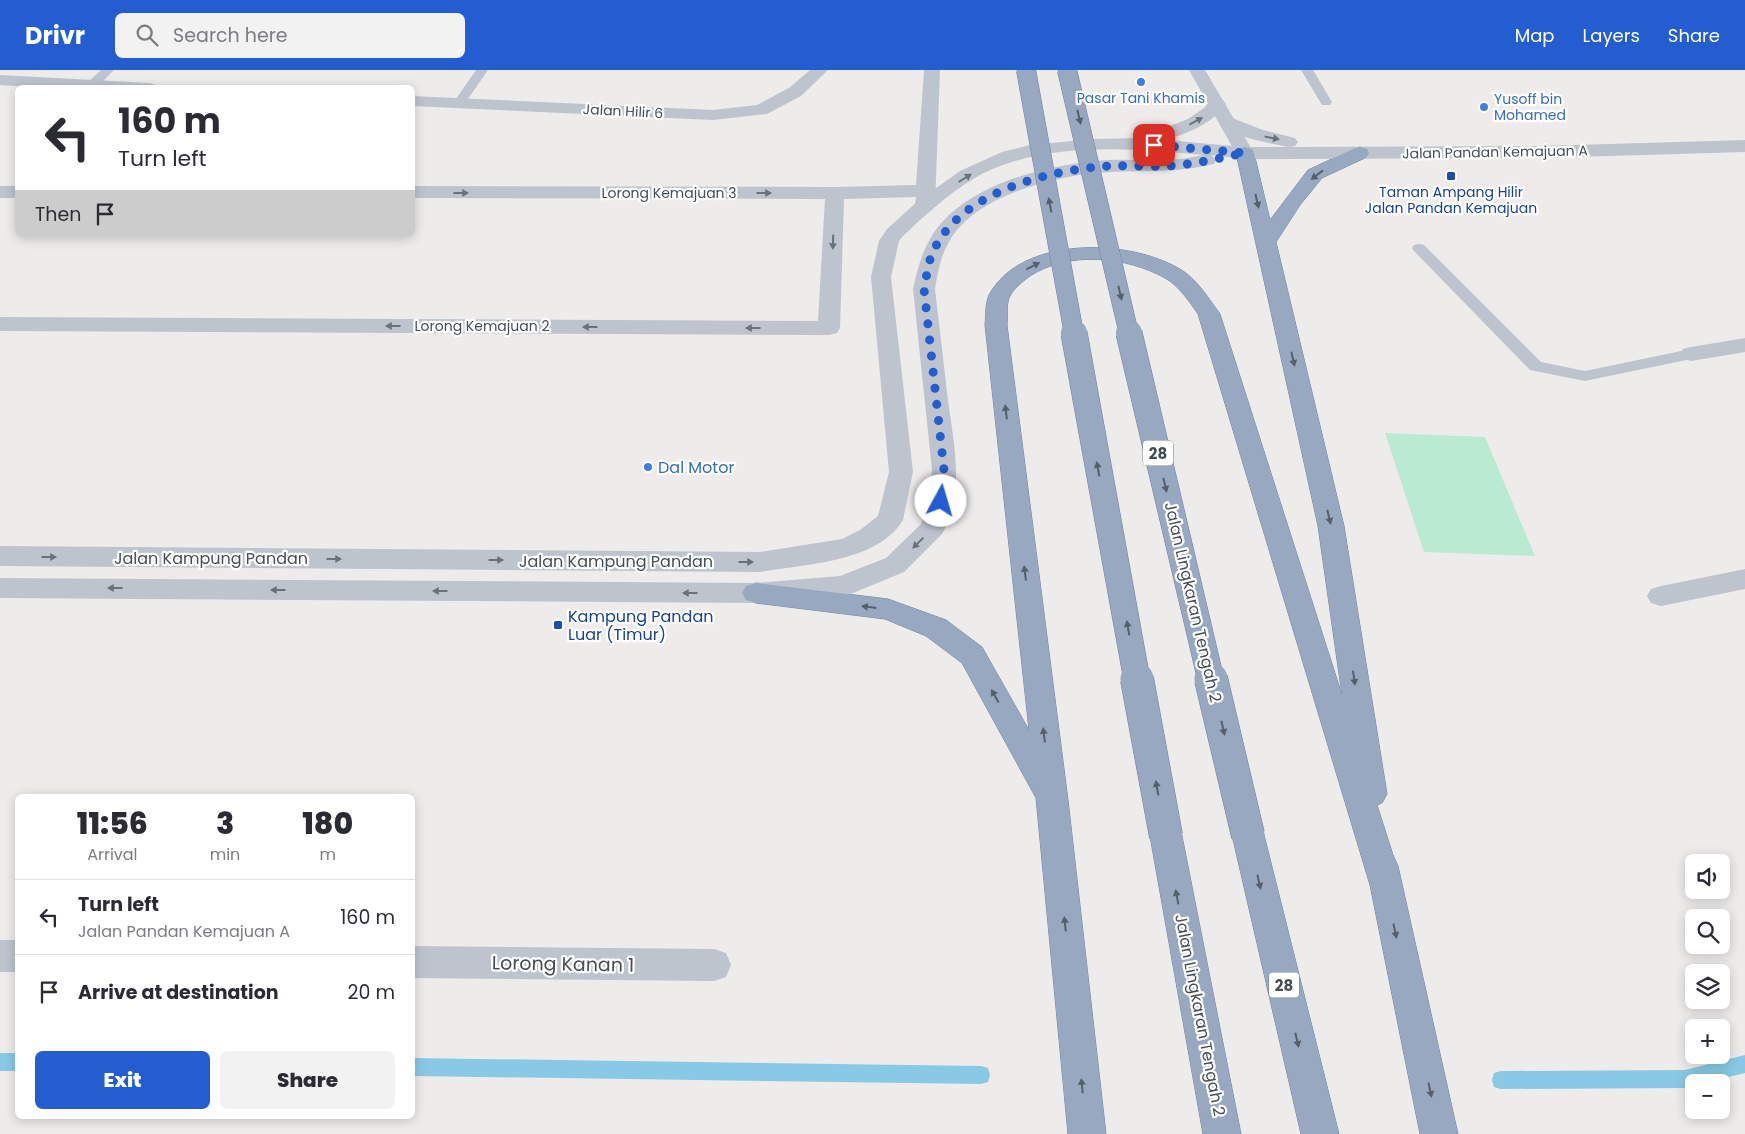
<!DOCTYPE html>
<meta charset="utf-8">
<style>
body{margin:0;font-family:Poppins,sans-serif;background:#f2f2f3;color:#2b2b33;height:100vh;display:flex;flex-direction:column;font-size:19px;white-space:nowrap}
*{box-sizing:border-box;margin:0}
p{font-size:16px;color:#7c7c81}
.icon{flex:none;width:28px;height:28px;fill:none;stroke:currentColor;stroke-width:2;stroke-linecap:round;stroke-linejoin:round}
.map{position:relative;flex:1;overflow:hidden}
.side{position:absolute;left:15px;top:724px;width:400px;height:325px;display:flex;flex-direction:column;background:#fff;border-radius:8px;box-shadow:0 2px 12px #0003}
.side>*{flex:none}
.guide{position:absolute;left:15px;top:15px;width:400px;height:152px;border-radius:8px;box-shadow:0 2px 12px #0003;background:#fff;color:#2b2b33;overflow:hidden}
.tools{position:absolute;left:1685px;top:784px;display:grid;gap:10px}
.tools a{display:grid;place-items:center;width:45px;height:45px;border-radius:8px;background:#fff;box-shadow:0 2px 12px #0003;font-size:25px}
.pin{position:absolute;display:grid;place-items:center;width:42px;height:42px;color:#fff;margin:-21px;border-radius:10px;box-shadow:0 2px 8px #0006}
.me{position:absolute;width:55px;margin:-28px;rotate:6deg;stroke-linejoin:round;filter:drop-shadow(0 0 4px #0008)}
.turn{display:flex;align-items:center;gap:18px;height:105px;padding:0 20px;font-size:22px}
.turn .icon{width:65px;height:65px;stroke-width:2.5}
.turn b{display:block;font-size:35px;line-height:42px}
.then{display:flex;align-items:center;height:48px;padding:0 20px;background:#0003;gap:10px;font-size:19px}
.eta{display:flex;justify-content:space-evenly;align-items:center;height:85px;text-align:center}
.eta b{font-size:30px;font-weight:800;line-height:35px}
.action{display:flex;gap:10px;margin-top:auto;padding:10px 20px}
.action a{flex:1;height:58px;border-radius:8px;background:#235dd0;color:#fff;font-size:20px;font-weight:800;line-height:58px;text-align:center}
.action a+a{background:#f2f2f3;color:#2b2b33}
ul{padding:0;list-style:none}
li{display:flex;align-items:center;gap:15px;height:75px;padding:0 20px;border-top:1px solid #e1e1e2}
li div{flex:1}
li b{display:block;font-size:19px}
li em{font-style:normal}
header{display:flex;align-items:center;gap:30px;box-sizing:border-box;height:70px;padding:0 25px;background:#235dd0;color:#fff}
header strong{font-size:24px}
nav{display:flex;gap:28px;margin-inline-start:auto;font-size:18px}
.search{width:350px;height:45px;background:#f2f2f3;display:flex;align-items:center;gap:12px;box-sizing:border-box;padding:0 18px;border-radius:8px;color:#7c7c81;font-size:19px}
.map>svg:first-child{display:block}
.green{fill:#baebd2}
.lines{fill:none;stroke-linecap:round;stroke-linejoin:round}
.stream{fill:#89c9e5;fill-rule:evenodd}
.trunk-casing{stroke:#7084a4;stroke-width:1}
.service{fill:#bdc4cd;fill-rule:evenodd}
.minor{fill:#bdc4cd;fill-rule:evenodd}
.tertiary{fill:#bdc4cd;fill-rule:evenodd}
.trunk{fill:#98a8c0;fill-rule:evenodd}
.trunk-bridge-far2-casing{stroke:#7084a4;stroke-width:20;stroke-linecap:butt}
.trunk-bridge-far1-casing{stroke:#7084a4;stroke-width:27;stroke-linecap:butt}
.trunk-bridge-casing{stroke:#7084a4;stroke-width:34;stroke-linecap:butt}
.trunk-bridge-far2{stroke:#98a8c0;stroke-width:19}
.trunk-bridge-far1{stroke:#98a8c0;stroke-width:26}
.trunk-bridge{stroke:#98a8c0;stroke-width:33}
.oneway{fill:#565f6c}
.oneway2{fill:#69717a}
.route{stroke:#235dd0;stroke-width:9;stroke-dasharray:0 16.2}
.shop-dot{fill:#3f7fe0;stroke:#fff;stroke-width:2}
.transit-dot{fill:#1a4fb4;stroke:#fff;stroke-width:2}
.labels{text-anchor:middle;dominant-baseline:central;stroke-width:4.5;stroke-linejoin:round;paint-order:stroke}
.far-shop-label{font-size:14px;fill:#366cbe;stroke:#fff}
.far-street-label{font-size:14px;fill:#454d57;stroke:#fff}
.far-transit-label{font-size:14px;fill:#164399;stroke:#fff}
.shield{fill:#fff;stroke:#7d8289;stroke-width:1}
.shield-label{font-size:15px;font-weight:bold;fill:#454d57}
.shop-label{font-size:16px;fill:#366cbe;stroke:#fff;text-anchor:start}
.street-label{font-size:16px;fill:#454d57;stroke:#fff}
.transit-label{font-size:16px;fill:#164399;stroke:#fff;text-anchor:start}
.near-street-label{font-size:19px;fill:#454d57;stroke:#fff}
</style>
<header>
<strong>Drivr</strong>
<div class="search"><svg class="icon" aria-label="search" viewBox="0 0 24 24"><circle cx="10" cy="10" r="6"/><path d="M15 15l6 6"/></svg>Search here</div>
<nav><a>Map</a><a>Layers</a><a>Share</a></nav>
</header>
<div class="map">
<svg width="1745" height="1064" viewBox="0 0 1745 1064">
<rect width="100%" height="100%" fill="#eeebeb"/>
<path class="green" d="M1385,363l100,4 50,119 -111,-4z"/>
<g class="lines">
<path class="stream" d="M0,983h18v18h-18z
M1745,985v18l-37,9h-14v4l-9,2 -184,1 -7,-2 -2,-7 2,-7 7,-2 184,-1z
M412,988l569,8 7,2 2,7 -2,7 -7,2 -569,-8z"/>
<g class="trunk-casing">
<path id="trunk" d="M1245,77l7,2 2,4 16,67 38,-50 45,-21 7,-2 7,2 2,4 -2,4 -45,21 -22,27 -24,37 68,284 43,268 -5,9 -5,2 16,50 5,11 60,268h-38l-50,-249 -172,-571c-9,-13 -19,-28 -33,-36 -39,-22 -97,-27 -135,-2 -8,6 -17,13 -21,22 -3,9 -1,18 -2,27l61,475 38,334h-38l-32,-336 -74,-135 -36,-27 -41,-17 -129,-16 -10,-3 -4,-7 4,-7 10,-3 132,16 58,21 36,27 47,83 -44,-405c1,-10 0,-21 4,-30 32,-60 143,-57 194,-24 15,10 26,28 37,43l122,381 -24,-169 -82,-373 2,-4z
M1248,751l11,4 5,10 75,299h-38l-69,-299 5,-10z
M1166,752l11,4 5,10 59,298h-38l-53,-298 5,-10z"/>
</g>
<path class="service" d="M101,0h13l-18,18h-10l-1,-3z
M476,0h12l-25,36h-8l-2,-3z
M1301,0h12l19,32 -2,3h-8z
M1419,174l5,1 117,117 44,9 106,-22 6,1 2,4 -2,4 -6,1 -106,22 -55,-11 -116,-119 -2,-3 2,-3z"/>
<path class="minor" d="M810,0h18l-27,26 -34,18 -54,6 -301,-14v-10l301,14 44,-5 32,-17z
M924,0h16l-5,135 -3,4 -7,2 -7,-2 -3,-4 1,-8 -72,2 -4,129 -3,5 -8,2 -829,-4v-14l818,4 7,-122 -413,-1v-12l423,1 81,-2z
M1189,0h16l49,83 -2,4 -7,2 -7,-2z
M0,5l148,8 6,1 2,4h-112l-44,-3z
M0,116h18v12h-18z
M1745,268v14l-54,9 -8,-2 -3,-5 3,-5 8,-2z
M1745,499v20l-84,17 -10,-3 -4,-7 4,-7 10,-3z
M0,870h18v32h-18z
M412,876l302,3 12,4 5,12 -5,12 -12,4 -302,-3z"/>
<path class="tertiary" d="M1217,29l6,1 3,4c-15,21 -38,29 -61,36l80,7h43c-18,-4 -59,-10 -70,-26l3,-4 6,-1 36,14 32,8 3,4 -3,4 -5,1 251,-1 204,-6v12l-204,6 -296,1 -34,-4 5,5 -2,4c-35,9 -68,6 -103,8 -50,2 -136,22 -162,70 -9,15 -11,30 -14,47 4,34 8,68 12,103 5,45 20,100 -5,142l-38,38 -51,21 -10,3 -87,7 -756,-5v-20l756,5 84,-7 46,-18 35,-34 7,-23 4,-31 -19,-181c4,-18 8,-34 17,-50 32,-56 120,-75 179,-79 21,-1 41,1 62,0 11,-1 22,-3 33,-5 -73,-7 -165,-15 -231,24 -26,16 -49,37 -71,58l-3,4 -8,36 22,195 -10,48c-26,43 -99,44 -143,52l-760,-6v-20l760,6 82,-13 18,-9 18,-14 11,-44 -18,-195 8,-36 8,-12 31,-28 42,-30 42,-19 28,-7 64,-6 45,-1 49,-19 16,-11 7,-8z"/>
<use href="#trunk" class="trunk"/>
<g class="trunk-bridge-far2-casing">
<path id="trunk-bridge-far2" d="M1026,0l48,264
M1067,0l62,264"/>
</g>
<g class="trunk-bridge-far1-casing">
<path id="trunk-bridge-far1" d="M1074,263l63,347
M1129,263l82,347"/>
</g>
<g class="trunk-bridge-casing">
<path id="trunk-bridge" d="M1137,609l29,157
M1211,609l37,156"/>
</g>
<use href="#trunk-bridge-far2" class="trunk-bridge-far2"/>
<use href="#trunk-bridge-far1" class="trunk-bridge-far1"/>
<use href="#trunk-bridge" class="trunk-bridge"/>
</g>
<defs><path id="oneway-solid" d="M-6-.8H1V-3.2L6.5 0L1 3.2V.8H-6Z" transform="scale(1.25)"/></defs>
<g class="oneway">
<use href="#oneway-solid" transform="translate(1079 47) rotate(77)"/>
<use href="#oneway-solid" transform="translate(1317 105) rotate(142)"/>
<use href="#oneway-solid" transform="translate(1257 131) rotate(77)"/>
<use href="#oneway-solid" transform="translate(1050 135) rotate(-100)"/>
<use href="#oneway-solid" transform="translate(1033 196) rotate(-27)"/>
<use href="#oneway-solid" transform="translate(1120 223) rotate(77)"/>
<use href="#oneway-solid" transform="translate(1293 289) rotate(77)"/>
<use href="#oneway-solid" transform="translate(1006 342) rotate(-97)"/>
<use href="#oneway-solid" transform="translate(1098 399) rotate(-100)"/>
<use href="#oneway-solid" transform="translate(1165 415) rotate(77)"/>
<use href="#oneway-solid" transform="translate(1329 447) rotate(77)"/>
<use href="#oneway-solid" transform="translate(1025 503) rotate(-97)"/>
<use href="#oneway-solid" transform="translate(869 537) rotate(-173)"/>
<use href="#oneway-solid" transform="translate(1128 558) rotate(-100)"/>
<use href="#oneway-solid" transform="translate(1354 608) rotate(82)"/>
<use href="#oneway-solid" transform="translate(995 626) rotate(-119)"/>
<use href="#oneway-solid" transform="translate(1223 658) rotate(77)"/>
<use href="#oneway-solid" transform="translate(1044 665) rotate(-97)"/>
<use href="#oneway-solid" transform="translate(1157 718) rotate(-100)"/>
<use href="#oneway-solid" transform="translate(1259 812) rotate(77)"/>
<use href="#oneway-solid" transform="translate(1177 827) rotate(-101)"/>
<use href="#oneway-solid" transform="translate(1065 854) rotate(-96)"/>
<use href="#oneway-solid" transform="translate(1395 861) rotate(78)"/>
<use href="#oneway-solid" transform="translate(1297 970) rotate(77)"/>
<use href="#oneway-solid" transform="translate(1082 1016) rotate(-96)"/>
<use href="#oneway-solid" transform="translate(1430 1020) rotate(78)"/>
</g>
<g class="oneway2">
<use href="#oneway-solid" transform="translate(1196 51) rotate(-28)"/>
<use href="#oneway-solid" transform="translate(1272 68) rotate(11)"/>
<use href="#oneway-solid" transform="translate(965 108) rotate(-32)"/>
<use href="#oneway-solid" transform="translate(461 123)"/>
<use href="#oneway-solid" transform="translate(764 123)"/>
<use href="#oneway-solid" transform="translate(833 172) rotate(92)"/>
<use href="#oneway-solid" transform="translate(393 256) rotate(-180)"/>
<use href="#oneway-solid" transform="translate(590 257) rotate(-180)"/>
<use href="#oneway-solid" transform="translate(753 258) rotate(-180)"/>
<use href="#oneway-solid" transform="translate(918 473) rotate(136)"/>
<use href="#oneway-solid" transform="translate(49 487)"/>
<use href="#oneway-solid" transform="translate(334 489)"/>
<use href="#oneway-solid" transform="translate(496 490)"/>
<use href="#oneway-solid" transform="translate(746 492)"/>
<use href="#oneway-solid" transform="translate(115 518) rotate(-180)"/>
<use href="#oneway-solid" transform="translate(278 520) rotate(-180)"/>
<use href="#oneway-solid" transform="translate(440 521) rotate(-180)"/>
<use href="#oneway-solid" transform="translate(690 523) rotate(-180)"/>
</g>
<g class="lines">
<path class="route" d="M941,431l3,-31 -20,-181c2,-9 3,-18 5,-26 20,-69 118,-93 180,-97 19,-1 39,1 57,0 26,-1 54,-8 79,-13l-91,-8"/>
</g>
<g class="shop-dot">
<circle cx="1141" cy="12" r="5"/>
<circle cx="1484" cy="37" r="5"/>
<circle cx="648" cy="397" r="5"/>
</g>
<g class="transit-dot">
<rect x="1446" y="101" width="10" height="10" rx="2.5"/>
<rect x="553" y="550" width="10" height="10" rx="2.5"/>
</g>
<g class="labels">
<g class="far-shop-label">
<text x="1141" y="28">Pasar Tani Khamis</text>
<text x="1494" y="29" text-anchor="start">Yusoff bin<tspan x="1494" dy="16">Mohamed</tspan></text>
</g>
<g class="far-street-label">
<text transform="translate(623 41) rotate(3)">Jalan Hilir 6</text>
<text transform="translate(1495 82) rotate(-1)">Jalan Pandan Kemajuan A</text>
<text x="669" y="123">Lorong Kemajuan 3</text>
<text x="482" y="256">Lorong Kemajuan 2</text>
</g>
<g class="far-transit-label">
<text x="1451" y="122">Taman Ampang Hilir<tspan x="1451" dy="16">Jalan Pandan Kemajuan</tspan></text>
</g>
<g class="shield">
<rect x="1143" y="370.5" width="30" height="25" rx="4"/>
<rect x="1269" y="902.5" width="30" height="25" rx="4"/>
</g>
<g class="shield-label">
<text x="1158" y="383">28</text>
<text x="1284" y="915">28</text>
</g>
<g class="shop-label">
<text x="658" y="397">Dal Motor</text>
</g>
<g class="street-label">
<text x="211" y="488">Jalan Kampung Pandan</text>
<text x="616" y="491">Jalan Kampung Pandan</text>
<text transform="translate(1193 532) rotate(77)">Jalan Lingkaran Tengah 2</text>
<text transform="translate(1200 945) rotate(79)">Jalan Lingkaran Tengah 2</text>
</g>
<g class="transit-label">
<text x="568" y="546">Kampung Pandan<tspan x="568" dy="18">Luar (Timur)</tspan></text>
</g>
<g class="near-street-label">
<text transform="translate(563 894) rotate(1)">Lorong Kanan 1</text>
</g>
</g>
</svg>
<div class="tools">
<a><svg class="icon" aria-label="sound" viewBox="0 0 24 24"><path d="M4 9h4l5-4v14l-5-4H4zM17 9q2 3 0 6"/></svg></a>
<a><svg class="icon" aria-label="search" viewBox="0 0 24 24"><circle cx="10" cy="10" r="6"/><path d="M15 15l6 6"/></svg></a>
<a><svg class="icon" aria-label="layers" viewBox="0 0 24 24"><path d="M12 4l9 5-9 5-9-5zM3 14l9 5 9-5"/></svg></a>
<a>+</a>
<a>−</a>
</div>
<div class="pin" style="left:1154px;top:75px;background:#d93025"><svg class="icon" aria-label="arrive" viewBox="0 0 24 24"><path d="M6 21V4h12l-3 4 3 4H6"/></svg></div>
<svg class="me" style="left:941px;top:431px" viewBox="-20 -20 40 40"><circle r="19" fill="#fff"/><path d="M0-13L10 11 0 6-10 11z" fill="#235dd0"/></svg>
<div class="guide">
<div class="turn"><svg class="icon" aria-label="left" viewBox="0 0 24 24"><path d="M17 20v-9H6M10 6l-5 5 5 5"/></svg><div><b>160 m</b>Turn left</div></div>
<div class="then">Then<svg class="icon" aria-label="arrive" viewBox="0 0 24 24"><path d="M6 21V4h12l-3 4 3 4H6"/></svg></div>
</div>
<section class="side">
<div class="eta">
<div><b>11:56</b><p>Arrival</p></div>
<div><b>3</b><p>min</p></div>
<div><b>180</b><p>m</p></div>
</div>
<ul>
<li><svg class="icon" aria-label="left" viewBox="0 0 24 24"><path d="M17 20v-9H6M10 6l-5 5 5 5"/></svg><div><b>Turn left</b><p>Jalan Pandan Kemajuan A</p></div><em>160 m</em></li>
<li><svg class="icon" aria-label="arrive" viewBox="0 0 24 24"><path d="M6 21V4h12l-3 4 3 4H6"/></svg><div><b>Arrive at destination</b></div><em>20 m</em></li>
</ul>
<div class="action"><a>Exit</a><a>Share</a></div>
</section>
</div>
